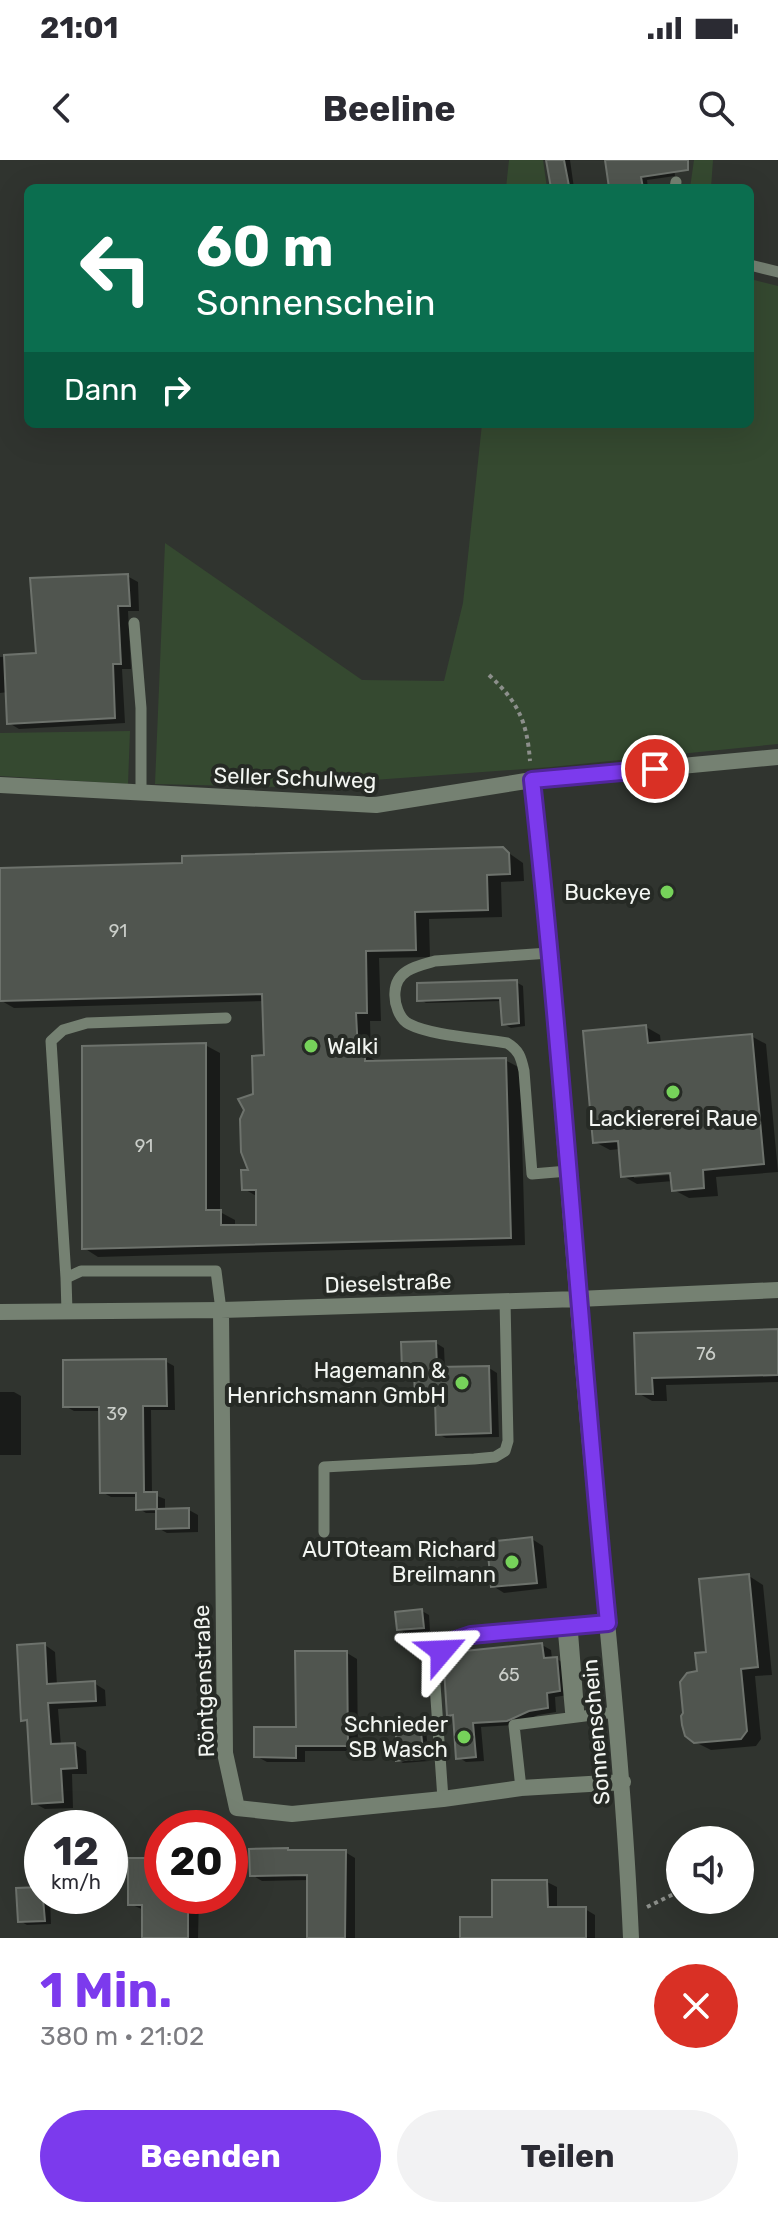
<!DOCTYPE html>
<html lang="de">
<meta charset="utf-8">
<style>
body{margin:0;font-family:Rubik,sans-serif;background:#f2f2f3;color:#2b2b33;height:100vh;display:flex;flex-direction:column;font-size:30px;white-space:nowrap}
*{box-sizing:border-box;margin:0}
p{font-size:26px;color:#7c7c81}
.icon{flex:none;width:44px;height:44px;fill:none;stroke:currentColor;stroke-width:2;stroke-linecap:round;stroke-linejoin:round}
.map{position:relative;height:1778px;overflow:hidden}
.sheet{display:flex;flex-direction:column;background:#fff;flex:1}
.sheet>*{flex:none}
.top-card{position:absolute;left:24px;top:24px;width:730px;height:244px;border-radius:12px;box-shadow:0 8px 32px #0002;background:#0b6e4f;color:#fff;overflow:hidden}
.tools{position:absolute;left:666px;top:1666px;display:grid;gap:16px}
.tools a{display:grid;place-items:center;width:88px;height:88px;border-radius:50%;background:#fff;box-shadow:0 8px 32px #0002;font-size:40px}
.speed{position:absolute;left:24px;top:1650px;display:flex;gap:16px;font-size:40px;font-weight:700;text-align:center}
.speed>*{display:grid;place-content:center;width:104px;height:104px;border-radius:50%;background:#fff;box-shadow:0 8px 32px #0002;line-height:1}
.speed small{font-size:20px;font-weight:400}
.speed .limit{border:12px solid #d22;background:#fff;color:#111}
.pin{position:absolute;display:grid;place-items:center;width:68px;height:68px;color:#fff;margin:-34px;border:4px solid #fff;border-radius:50%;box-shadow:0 2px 8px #0007}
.me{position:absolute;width:88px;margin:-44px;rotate:64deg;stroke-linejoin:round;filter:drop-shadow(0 0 6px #0008)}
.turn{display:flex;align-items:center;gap:28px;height:168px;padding:0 40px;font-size:36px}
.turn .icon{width:104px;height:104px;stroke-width:2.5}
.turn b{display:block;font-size:56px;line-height:68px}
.then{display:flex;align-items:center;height:76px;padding:0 40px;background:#0003;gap:16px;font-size:30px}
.round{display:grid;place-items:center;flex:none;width:84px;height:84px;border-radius:42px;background:#f2f2f3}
.headline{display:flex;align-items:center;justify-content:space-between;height:136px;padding:0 40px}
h1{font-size:48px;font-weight:700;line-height:60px;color:#7c3aed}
.button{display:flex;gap:16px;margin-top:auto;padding:16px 40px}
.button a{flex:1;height:92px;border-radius:48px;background:#7c3aed;color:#fff;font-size:32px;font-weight:700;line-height:92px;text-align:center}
.button a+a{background:#f2f2f3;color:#2b2b33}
.status{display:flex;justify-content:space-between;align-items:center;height:56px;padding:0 40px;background:#fff;direction:ltr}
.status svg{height:22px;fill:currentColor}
header{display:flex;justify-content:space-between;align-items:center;height:104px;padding:0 40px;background:#fff;font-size:36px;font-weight:700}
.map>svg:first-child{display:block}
.green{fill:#354930}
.shadow{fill:#0007;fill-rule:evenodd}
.building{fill:#50554f;stroke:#6d726c;stroke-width:2}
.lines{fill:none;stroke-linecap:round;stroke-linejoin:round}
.path{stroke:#8c8f8b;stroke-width:4;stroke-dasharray:4 4;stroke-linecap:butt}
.service{stroke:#758172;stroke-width:11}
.minor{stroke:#758172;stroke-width:16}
.route-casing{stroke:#51269a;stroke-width:20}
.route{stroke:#7c3aed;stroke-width:14}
.poi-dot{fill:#76d25a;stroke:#262a25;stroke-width:3}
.labels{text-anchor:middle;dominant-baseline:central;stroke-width:8;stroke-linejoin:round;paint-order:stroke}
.number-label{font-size:18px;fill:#cacec9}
.street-label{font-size:22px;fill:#f3f6f2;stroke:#262a25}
.poi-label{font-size:22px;fill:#f3f6f2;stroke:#262a25;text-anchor:end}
</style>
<div class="status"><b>21:01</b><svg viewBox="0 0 49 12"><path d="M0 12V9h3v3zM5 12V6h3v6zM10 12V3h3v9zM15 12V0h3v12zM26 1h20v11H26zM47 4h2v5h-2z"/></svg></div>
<header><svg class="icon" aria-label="back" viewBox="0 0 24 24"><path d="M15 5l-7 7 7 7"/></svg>Beeline<svg class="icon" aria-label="search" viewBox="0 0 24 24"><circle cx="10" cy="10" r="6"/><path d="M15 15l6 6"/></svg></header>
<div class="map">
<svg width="778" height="1778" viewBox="0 0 778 1778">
<rect width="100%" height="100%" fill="#30342f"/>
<path class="green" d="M509,0h34l4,28h-41z
M694,0h19l-2,28h-21z
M750,119l28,7v458l-227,23 -273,20 -123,-3 10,-241 197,137 82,1 19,-78 19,-179h268z
M130,571l-2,53 -128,-8v-43z"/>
<path class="shadow" d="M548,0h22l4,28h-21z
M607,0h66l2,16 -28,4 1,8h-37z
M127,416l11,6 1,29h-11l3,58h-9l3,54 -106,6 -10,-6 -1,-31 -8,1v-36l38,-2z
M503,689l20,14 1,18 -23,1 1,35 -73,2 1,38 -51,1 2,63h-11l1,37 10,5 124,-3 15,8 5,177 -427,12 -14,-9 121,-203 15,8v159l15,8v7h23v-30l-14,-8 7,-17 4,-77 11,-38 -1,-56 -251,7 -14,-8v-130l184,-5z
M516,822l7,4 2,40 -14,2 -7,-4 -2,-23 -76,2 -7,-4z
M646,867l14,8 1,9 90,-8 15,8 12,128 -62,5 2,19 -29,2 -15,-8 -1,-9 -36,3 -14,-8 -3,-27 -10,1 -15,-8zM680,1010l1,4 -47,4v-4z
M778,1171v51l-112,3 1,16h-15l-14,-8 -2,-58z
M436,1183l8,5 1,21 44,-1 8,5 2,64 -53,1 -8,-4 -1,-31h-11l-9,-5 -1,-25 -12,-5z
M165,1201l9,5 1,44h-24l1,84 13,5v12l24,-1 9,5v17l-31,1 -9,-5v-15h-12l-8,-5v-11h-27l-9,-5 -1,-81h-27l-9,-5z
M0,1232h14l7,4v59h-21z
M532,1379l11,7 4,42 -43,5 -11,-7z
M749,1416l14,9 9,90 -17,1 6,63 -5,7 -45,4 -16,-8 4,-69z
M422,1451l7,4 1,16 -24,2 -7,-4z
M45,1485l10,7 2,33 37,-2 11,7 1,16 -48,3 3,37 14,-1 11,6 1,23h-15l1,34 -28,1 -11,-6 -5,-80 -6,-4z
M542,1485l9,5 1,9h5l8,5 3,31 -13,2 1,15 -18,3 -22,10 -35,2 3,34 -18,1 -8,-5 -3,-39 -6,-4z
M347,1493l10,6 1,92h-53v11h-38l-11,-6 42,-27z
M420,1567l6,3 3,31 -26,2 -5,-3 9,-26z
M292,1692h53l10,6v80h-46v-58l-47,1 -10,-6z
M158,1700l4,2v34h37l-1,42h-54v-28l-14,-6z
M547,1722l10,5v22h28l10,6v23h-132z
M42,1736h8l1,28 -24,1 -7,-4z"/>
<path class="building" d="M546,0h18l5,26 -18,2z
M605,0h83v10l-47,7 2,11h-34z
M128,414l2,32h-12l3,58h-8l2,54 -108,6 -3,-69 32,-2 -6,-75z
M503,687l6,6 1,21 -23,1 1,35 -73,2 1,38 -50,1 1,62h-11l2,39h7v9l141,-3 5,180 -429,11v-203l124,-3v167h15v15h35v-35h-14l-1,-20h7l-7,-18 -1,-33 4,-9 -6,-11 15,-5 -1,-38 12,-1 -2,-61 -262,7v-133l182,-5v-7z
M517,820l2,43 -17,2 -2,-27 -83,3v-18z
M646,865l2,18 104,-9 12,130 -61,6 1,18 -32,3 -2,-18 -49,4 -3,-36 -25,2 -10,-112z
M778,1169v46l-126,3 1,16h-17l-2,-61z
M436,1181l1,26 52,-1 2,67 -55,2 -1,-36 -20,1 -1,-31h-12l-1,-27z
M166,1199l1,47h-24l1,86h13v17l32,-1v20l-33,1v-20l-20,1v-17h-36l-1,-86h-36v-47z
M532,1377l5,46 -46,4 -4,-45z
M749,1414l9,93 -17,2 6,62 -6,8 -47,4 -9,-7 -3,-11 -1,-9 2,-3 -3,-31 7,-9 10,-2 -2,-18 11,-1 -7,-73z
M422,1449l2,19 -27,2 -2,-18z
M45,1483l2,41 48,-3 1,20 -48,2 3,41 24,-1 2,25 -16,1 2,33 -31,2 -5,-84 -6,1 -4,-76z
M542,1483l2,15 13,-1 3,34 -13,2 1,15 -19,3 -22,10 -34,2 3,34 -20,2 -3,-44 -6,1 -3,-47 3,-8 8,-9z
M295,1491h52l1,95h-52v12l-42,-1v-30h42z
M420,1564l4,34 -28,3v-28l9,-1 -1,-6z
M288,1688v2h58l-1,88h-38v-63l-57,1 -1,-27z
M128,1698h31l3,38h26v42h-46v-33h-14z
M492,1720h55l1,27h38v31h-126v-21h32z
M42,1727l3,34 -27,1 -2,-34z"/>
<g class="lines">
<path class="path" d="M489,515c29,27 38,46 41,86
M647,1747l33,-16"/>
<path class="service" d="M675,28l1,-6
M750,105l28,7
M134,463l7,85v85
M549,793l-114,8c-18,5 -39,9 -40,31 -1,11 4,27 14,32 23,12 71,14 98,19 12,7 14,14 17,28l8,103 36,-3
M66,1118l-15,-237 12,-11 24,-7 139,-5
M67,1152l-1,-34 15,-7h135l5,39
M324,1372v-65l150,-8 21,-2 10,-6 3,-10 -3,-140
M572,1466l7,90
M563,1467l8,90
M521,1628l-7,-63 102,-13
M443,1639l-9,-129c9,-23 13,-27 37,-35l137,-12"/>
<path class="minor" d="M532,620c22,207 36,414 54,621 16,179 37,357 45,537
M0,625l376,20 156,-25 246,-23
M221,1150l4,443 12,55 55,6 151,-15 78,-11 102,-6
M0,1152l221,-2 357,-11 200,-9"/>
</g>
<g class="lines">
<g class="route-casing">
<path id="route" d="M442,1491l11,-10 18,-6 137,-12c-28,-281 -45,-563 -76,-843l123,-11"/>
</g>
<use href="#route" class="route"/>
</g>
<g class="poi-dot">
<circle cx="667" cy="732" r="8"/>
<circle cx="311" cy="886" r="8"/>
<circle cx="673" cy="932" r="8"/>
<circle cx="462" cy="1223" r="8"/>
<circle cx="512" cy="1402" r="8"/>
<circle cx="464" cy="1577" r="8"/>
</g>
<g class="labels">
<g class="number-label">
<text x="118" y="771">91</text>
<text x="144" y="986">91</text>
<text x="706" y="1194">76</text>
<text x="117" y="1254">39</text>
<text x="509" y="1515">65</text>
</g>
<g class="street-label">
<text transform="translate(295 618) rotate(2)">Seller Schulweg</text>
<text transform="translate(388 1123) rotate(-2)">Dieselstraße</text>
<text transform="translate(204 1521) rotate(-92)">Röntgenstraße</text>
<text transform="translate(596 1572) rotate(-95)">Sonnenschein</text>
</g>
<g class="poi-label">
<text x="651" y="732">Buckeye</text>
<text x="327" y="886" text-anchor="start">Walki</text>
<text x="673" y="958" text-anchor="middle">Lackiererei Raue</text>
<text x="446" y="1210">Hagemann &amp;<tspan x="446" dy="25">Henrichsmann GmbH</tspan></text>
<text x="496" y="1389">AUTOteam Richard<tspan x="496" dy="25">Breilmann</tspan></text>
<text x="448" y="1564">Schnieder<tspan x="448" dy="25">SB Wasch</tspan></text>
</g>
</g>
</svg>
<div class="tools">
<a><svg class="icon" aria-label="sound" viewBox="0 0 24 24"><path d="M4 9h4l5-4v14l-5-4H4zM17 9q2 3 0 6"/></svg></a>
</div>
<div class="speed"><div>12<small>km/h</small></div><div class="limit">20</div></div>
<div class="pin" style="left:655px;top:609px;background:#d93025"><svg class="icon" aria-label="arrive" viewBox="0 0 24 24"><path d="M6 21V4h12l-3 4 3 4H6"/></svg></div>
<svg class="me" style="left:442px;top:1491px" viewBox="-20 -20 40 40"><path d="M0-17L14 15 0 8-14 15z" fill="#7c3aed" stroke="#fff" stroke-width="4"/></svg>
<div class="top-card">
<div class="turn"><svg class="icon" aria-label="left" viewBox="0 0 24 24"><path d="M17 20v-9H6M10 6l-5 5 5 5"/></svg><div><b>60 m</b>Sonnenschein</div></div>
<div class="then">Dann<svg class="icon" aria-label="right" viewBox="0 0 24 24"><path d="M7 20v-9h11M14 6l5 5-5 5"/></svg></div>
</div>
</div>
<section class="sheet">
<div class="headline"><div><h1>1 Min.</h1><p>380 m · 21:02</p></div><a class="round" style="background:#d93025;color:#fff"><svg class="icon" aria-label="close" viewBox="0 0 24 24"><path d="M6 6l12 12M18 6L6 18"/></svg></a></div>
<div class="button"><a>Beenden</a><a>Teilen</a></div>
</section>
